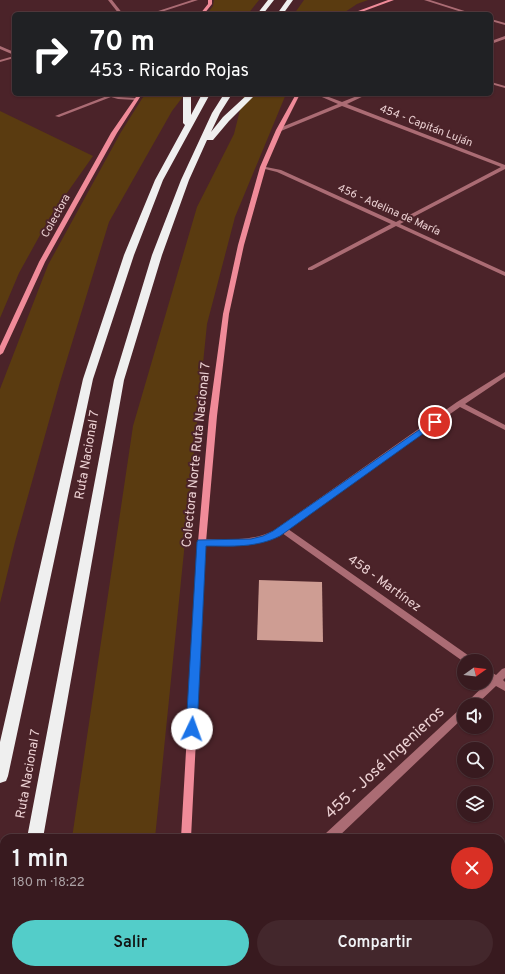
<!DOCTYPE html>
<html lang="es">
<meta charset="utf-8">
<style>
body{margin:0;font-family:Overpass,sans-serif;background:#43272c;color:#f1f3f6;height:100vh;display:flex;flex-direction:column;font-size:15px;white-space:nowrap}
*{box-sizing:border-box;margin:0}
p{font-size:13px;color:#aba1a4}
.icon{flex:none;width:22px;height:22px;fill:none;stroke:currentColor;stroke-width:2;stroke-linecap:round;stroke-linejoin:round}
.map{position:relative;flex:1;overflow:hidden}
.sheet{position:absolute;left:0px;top:834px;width:505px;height:140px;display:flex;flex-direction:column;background:#381a1f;border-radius:12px 12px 0 0;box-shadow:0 1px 3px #0004,0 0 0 1px #52383d}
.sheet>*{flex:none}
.guide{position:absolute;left:12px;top:12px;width:481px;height:84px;border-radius:6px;box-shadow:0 1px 3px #0004,0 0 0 1px #52383d;background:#202124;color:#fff;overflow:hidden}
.needle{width:26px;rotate:76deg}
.buttons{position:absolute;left:457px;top:654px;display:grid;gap:8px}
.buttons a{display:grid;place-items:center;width:36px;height:36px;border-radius:50%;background:#381a1f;box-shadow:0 1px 3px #0004,0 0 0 1px #52383d;font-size:20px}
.pin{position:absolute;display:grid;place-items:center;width:34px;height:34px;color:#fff;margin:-17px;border:2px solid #fff;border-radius:50%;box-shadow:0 1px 4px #0007}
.me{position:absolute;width:44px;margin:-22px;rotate:3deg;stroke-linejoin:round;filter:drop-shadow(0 0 3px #0008)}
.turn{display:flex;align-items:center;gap:14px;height:84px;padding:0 12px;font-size:18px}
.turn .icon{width:52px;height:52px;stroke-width:2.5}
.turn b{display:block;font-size:28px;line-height:34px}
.round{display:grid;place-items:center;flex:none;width:42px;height:42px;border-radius:21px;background:#43272c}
.head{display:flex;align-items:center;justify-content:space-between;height:68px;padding:0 12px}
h1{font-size:24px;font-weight:600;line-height:30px}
.cta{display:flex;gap:8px;margin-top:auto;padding:8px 12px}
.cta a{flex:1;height:46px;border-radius:24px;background:#53cdc9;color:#111;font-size:16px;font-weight:600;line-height:46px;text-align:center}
.cta a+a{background:#43272c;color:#f1f3f6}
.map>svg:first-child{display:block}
.green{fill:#5a3b10}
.building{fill:#ce9d93}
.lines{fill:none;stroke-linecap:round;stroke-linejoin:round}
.street{fill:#ab6c74;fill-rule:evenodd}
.secondary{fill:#f08b99;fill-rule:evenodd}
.highway{fill:#efefef;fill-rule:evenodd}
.route{fill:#1a73e8;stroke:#114b97}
.labels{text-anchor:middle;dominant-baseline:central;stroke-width:4;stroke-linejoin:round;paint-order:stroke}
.far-street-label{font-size:11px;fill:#ecd1d3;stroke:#4b2329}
.street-label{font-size:13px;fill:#ecd1d3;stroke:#4b2329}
.near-street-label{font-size:16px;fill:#ecd1d3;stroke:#4b2329}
</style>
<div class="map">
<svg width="505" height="974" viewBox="0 0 505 974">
<rect width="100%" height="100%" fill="#4b2329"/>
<path class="green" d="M214,0h45l-11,14h-41l6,-8z
M304,0h64l-11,4 -15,10h-48z
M145,94h40l-13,17 -63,111 -49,160 -45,160 -15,61v-214l48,-124 73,-133z
M244,94h42l-51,123 -28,107 -52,514h-83l61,-412 64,-219 37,-73z
M0,111l93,45 -43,61 -31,56 -19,45z
M53,970h88v4h-89z"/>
<path class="building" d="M259,580l63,2 1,60 -66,-2z"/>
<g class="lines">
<path class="street" d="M108,0h4l11,14h-4z
M192,0h6l-43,14h-6z
M424,0h6l44,14h-6z
M491,19l14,4v2l-14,-4z
M505,36v3l-14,5v-3z
M0,46l14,6v3l-14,-6z
M14,56v2l-14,4v-2z
M491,82l14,4v2l-14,-4z
M105,94h6l8,3 17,1 2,1 -2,1 -18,-1 -7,-2 -52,20 -4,-1 52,-20z
M315,94h6l21,8 20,-8h6l-21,10 158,61v4l-105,55 105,48v4l-109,-50 -84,44h-4v-2l83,-44 -114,-52 -16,-4v-2l20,4 115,52 105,-55 -159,-61 -61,25h-4v-2l61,-25z
M505,372v5l-40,27 40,21v5l-45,-23 -172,122 184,129 2,3h-10v1l-182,-129c-23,16 -53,12 -80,12l-3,-1 -1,-2 1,-2 3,-1c25,0 48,3 71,-8l184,-129z
M505,668v10l-2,2 2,2v9l-9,-5 -20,19h-11l2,-3 22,-21 -3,-3v-9l10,6 6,-6z
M464,707v10l-127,121h-13l1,-4 136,-126z
M248,970h12v4h-12z
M316,970h14l2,4h-14z"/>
<path class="secondary" d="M208,0h4v4l-8,10h-4l8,-10z
M388,0h6l-38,14h-6z
M138,94h4l-25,39 -72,129 -42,91 -3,2v-9l39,-84 72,-129z
M296,94h4l-18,36 -16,37 -22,78 -15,69 -12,102 -11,126 -15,296h-10l17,-296 11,-126 14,-102 15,-69 22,-78 16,-37z
M171,970h12v4h-12z"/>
<path class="highway" d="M268,0h6l-11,14h-6z
M287,0h6l-10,14h-6z
M183,94h8v21l11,-21h8l-47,86 -29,75 -41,124 -85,397 -2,5 -6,2v-41l83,-363 41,-124 31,-75 30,-55 -2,-2z
M224,94h8l-12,19 -9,19 12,-15 25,-23h8l-27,27 -16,19h-6l-18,40 -27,75 -38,125 -81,458h-16l87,-458 38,-125 29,-75 31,-67z
M4,965v5h16l-1,4h-18z"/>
</g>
<path class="route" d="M435,419l4,3 -1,1 -158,113c-24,12 -48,10 -74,10l-9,183 -1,3 -4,2 -4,-2 -2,-3 11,-187 1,-2 53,-1 12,-3 10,-5z"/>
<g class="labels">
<g class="far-street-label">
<text transform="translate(426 126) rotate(21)">454 - Capitán Luján</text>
<text transform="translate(389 210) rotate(24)">456 - Adelina de María</text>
<text transform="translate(56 216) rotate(-61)">Colectora</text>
</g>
<g class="street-label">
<text transform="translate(88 455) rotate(-80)">Ruta Nacional 7</text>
<text transform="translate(197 455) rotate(-84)">Colectora Norte Ruta Nacional 7</text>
<text transform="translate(384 584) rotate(36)">458 - Martínez</text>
<text transform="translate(29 774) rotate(-80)">Ruta Nacional 7</text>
</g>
<g class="near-street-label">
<text transform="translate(385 763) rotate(-43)">455 - José Ingenieros</text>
</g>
</g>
</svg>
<div class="buttons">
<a><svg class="needle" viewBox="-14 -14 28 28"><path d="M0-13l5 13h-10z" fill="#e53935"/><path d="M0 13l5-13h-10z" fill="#aba1a4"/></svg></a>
<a><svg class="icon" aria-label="sound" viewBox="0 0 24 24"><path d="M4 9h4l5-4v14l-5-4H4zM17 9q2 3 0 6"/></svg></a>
<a><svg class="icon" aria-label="search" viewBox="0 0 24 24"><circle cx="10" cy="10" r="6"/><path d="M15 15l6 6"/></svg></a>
<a><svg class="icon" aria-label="layers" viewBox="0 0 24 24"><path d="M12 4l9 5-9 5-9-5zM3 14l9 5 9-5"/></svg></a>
</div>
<div class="pin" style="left:435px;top:422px;background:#d93025"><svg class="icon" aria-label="arrive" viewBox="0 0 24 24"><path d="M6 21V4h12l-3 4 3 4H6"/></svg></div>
<svg class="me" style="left:192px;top:729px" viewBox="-20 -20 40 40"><circle r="19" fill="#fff"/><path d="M0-13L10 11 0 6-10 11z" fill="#1a73e8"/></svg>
<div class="guide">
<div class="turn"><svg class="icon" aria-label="right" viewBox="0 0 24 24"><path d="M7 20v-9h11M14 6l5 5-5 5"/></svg><div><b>70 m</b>453 - Ricardo Rojas</div></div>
</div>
<section class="sheet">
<div class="head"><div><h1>1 min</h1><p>180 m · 18:22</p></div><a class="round" style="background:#d93025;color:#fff"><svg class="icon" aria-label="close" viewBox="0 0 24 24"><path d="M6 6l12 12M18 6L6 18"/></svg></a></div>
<div class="cta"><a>Salir</a><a>Compartir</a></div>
</section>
</div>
